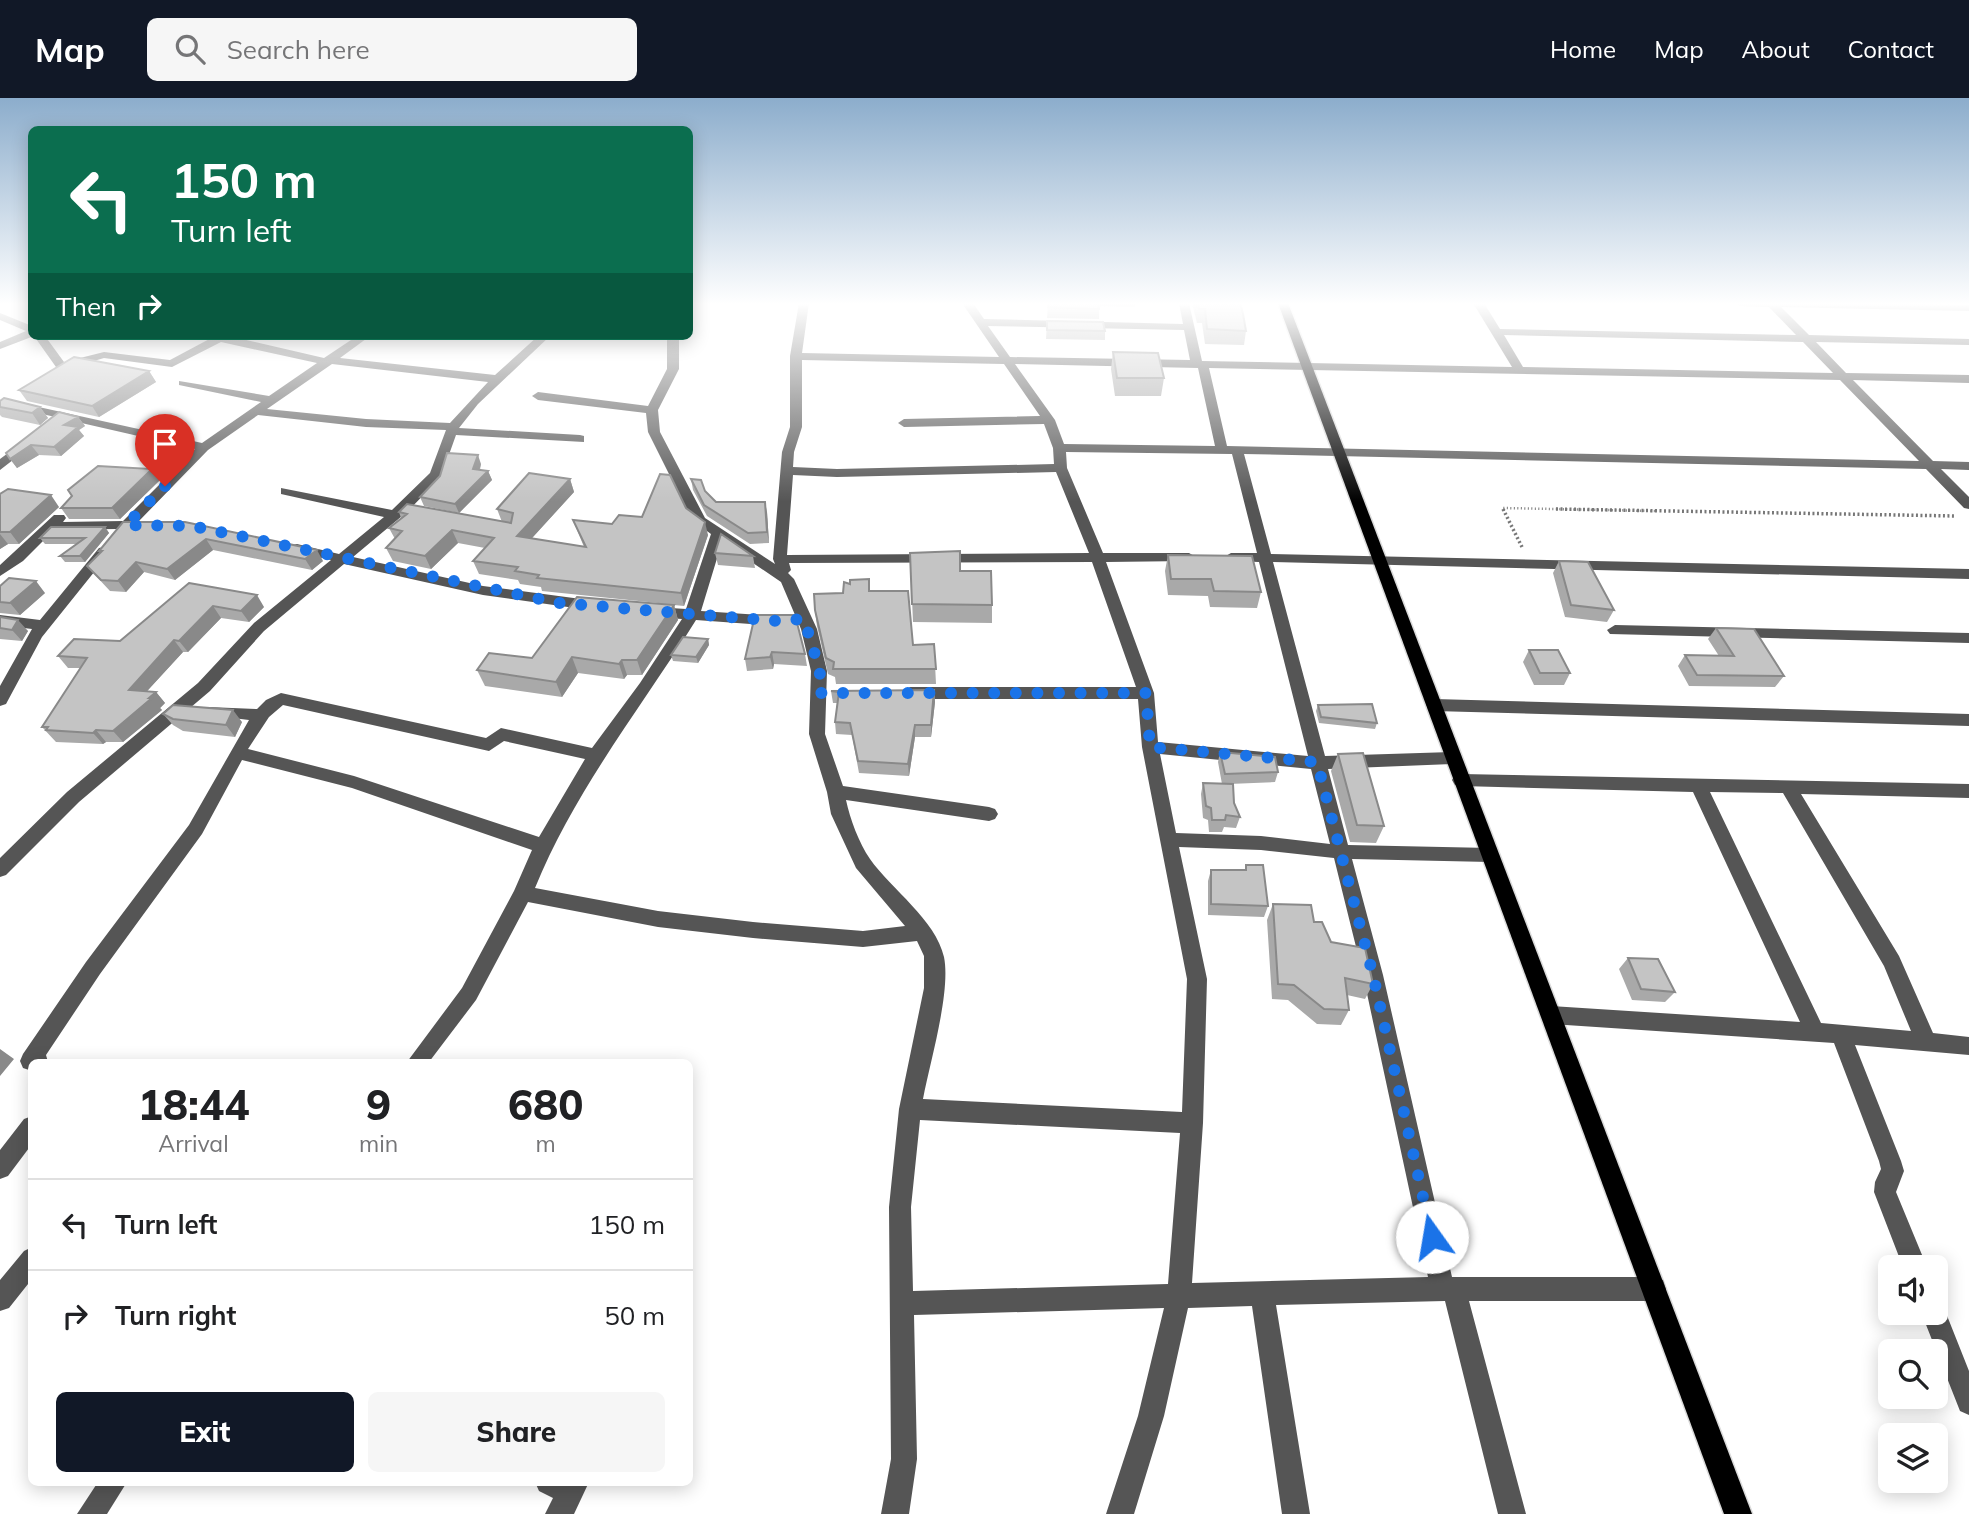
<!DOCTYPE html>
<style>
body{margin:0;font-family:Mulish,sans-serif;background:#f6f6f6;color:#202124;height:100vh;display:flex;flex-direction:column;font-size:26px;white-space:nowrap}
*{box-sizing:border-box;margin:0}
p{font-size:23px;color:#757577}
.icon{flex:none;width:38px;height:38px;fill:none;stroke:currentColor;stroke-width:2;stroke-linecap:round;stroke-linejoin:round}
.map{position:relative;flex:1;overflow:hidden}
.panel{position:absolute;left:28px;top:961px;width:665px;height:427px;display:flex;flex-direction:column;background:#fff;border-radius:10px;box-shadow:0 4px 18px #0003}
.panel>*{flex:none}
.top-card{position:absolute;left:28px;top:28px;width:665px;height:214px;border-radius:10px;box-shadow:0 4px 18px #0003;background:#0b6e4f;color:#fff;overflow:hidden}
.controls{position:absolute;left:1878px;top:1157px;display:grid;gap:14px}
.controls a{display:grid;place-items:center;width:70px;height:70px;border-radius:10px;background:#fff;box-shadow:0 4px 18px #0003;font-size:35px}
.pin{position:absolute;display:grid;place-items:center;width:60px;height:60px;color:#fff;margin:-72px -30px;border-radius:50% 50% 50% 0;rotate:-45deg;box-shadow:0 0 7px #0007}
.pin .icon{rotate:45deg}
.me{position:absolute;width:77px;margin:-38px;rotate:347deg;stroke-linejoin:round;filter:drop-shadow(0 0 5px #0008)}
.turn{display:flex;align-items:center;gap:24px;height:147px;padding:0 28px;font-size:32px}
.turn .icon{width:91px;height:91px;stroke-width:2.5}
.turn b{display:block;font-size:49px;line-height:60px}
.then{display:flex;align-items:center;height:66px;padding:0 28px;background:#0003;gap:14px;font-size:26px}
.eta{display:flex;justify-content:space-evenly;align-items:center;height:119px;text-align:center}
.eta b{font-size:42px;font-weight:800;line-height:49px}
.action{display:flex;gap:14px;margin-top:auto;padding:14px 28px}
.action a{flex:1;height:80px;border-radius:10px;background:#111827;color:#fff;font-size:28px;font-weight:800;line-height:80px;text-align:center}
.action a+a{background:#f6f6f6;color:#202124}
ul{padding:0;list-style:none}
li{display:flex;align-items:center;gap:21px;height:91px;padding:0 28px;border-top:2px solid #e0e0e0}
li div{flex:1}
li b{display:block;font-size:26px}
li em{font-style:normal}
header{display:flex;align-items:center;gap:42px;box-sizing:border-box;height:98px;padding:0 35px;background:#111827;color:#fff}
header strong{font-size:33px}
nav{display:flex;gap:38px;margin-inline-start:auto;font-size:24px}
.search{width:490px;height:63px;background:#f6f6f6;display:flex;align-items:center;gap:18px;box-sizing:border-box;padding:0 24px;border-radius:10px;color:#757577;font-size:26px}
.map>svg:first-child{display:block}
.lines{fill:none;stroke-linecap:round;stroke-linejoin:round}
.major-casing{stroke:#dbdbdb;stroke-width:3}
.path-far1{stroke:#777;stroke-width:2.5;stroke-dasharray:1 2.5;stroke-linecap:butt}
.path{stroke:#777;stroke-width:3.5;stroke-dasharray:2 2.5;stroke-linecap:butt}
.minor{fill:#555;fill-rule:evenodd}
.major{fill:#000;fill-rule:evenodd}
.wall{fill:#a9a9a9}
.shaded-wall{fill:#898989}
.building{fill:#c4c4c4;stroke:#898989;stroke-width:2}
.route{stroke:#1a73e8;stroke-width:12;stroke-dasharray:0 21.6}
</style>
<header>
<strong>Map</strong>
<div class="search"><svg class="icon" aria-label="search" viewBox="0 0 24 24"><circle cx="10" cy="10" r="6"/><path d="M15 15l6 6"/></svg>Search here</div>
<nav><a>Home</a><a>Map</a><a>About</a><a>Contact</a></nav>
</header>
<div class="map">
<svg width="1969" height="1416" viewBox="0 0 1969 1416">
<rect width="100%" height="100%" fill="#fff"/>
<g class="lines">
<g class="major-casing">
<path id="major" d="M1278,205h10l464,1211h-28z"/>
</g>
<path class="path-far1" d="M1504,413l-1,-3 152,3"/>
<path class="path" d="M1503,411l20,40
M1556,411l400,7"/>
<path class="minor" d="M799,205h10l-7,50 197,4 -37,-54h11l11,16 199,5 -4,-21h10l13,58 310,6 -39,-64h11l16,26 296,6 -27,-28 -29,-1 -5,-3 234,2v6l-188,-4 28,28 160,4v6l-153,-3 30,31 123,2v8l-116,-3 80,81 36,1v8l-28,-1 28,28v12l-5,-1 -38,-39 -682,-15 27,100 698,15v10l-696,-17 52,194 127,-4 8,6 -8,6 -124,5 20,76 142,3 6,2 3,5 -3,5 -6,2 -138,-3 31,116 69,302h202l9,3 3,9 -3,9 -9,3h-185l57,213h-28l-53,-213 -169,4 34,209h-28l-30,-208 -64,2 -24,108 -30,98h-28l32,-98 26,-108 -250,7 3,144 -8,55h-28l10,-55 -2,-252 10,-98 25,-121v-32l-7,-15 -54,6 -110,-9 -95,-11 -130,-25 -52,98 -47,62h-22l55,-74 52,-97 18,-41 -180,-62 -110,-28 -40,74 -102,140 -54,81 2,7h-16v9l-9,-3 -3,-7 3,-7 63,-92 103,-137 60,-105 -41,-5 -2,-4 2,-4 49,2 9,-9 15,-7 205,45 15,-10 91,20 48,-65 42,-64 -27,-2 -7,-5 7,-5 31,2 25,-75 -19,-14 -44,-88 -2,-19 -108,-13 -6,-4 6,-4 110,14 19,-37v-33h12v33l-21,41 2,22 45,86 70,46 -2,-5 9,-107 8,-25v-71zM988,228l196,4 6,30 -180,-3zM1504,237l299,7 30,31 -310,-6zM802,262l202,4 36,52 -136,3 -6,4 6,4 140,-3 9,24 1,16 -217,5 -44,-2 1,-15 8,-25zM1015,266l183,4 17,78 -151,-2 -9,-24zM1209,270l631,12 79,81 -692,-15zM1066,354l166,2 25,99h-26l-7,4 7,4 28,1 49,194 -150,-14 -4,-49 -48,-131 83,-1 7,-4 -7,-4h-86l-36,-85zM1056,374l33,81 -302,2 6,-80 44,2zM722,444l59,40 20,47 10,42 -2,63 18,58 4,22 25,54 49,58 -42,5 -110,-9 -95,-11 -123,-23c40,-98 106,-180 161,-268l81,6 7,-5 -7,-5 -76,-5zM1092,464l44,125h-226l-8,6 8,6h228l4,48 45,232 -5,133 -259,-13c7,-37 28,-107 21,-142 -8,-37 -53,-68 -74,-98 -11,-16 -20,-40 -24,-59l143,21 6,-2 3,-5 -3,-5 -6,-2 -146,-21 -18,-52 2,-63 -10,-42 -23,-50 -6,-6 3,-3 -2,-7zM283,607l206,46 15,-10 81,18 -46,78 -185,-61 -106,-27 21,-32zM1160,656l151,15 19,75 -69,-8 -85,-3zM1179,749l82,3 73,8 29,117 65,302 -236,6 11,-160 4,-144zM920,1022l260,13 -12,151 -255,7 -2,-84z
M0,215l32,13v10h13l19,26 40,-10 66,8 45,-24h14l95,22 33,-22h13l-30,22 155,17 43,-39h12l-72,68 -19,24 121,7 4,1v6l-128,-7 -15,42 -33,34 -55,46 130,29 113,15 7,5 -7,5 -113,-16 -139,-31 -80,67 -54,60 -131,111 -73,73 -6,2v-19l67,-66 131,-109 56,-60 77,-63 -39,-9v-6l5,-1 42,10 45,-37 -103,-23v-6l111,22 38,-37 16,-43 -80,-3 -108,-12 -50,35 -69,71 8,1v6l-17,1 -8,5 -6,-5 -62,1 -31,31 -23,15v-11l54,-50h10l2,3 -3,4 60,-1 72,-72 -179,-41v-6l186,41 59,-41 -82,-17v-4l90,15 48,-33 -96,-21 -49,25 -68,-9 -37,11 -11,9 -6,-3 6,-8 -22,-31 -34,13v-7l26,-11 -26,-11zM332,266l156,18 -38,41 -84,-4 -99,-10z
M27,341l6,4 -2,3 -31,24v-11z
M104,449l7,4 -69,86 -36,67 -6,2v-20l32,-57 -32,-4v-10l40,5 59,-72z
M1615,527l354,8v10l-359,-9 -3,-4z
M1434,601l535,15v12l-535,-15 -8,-6z
M1461,676l508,10v14l-168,-4 98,162 34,77 36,4v18l-114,-10 46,116 3,10 -8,21 31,75h-24l-29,-75 1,-10 6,-13 -2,-8 -45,-118 -283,-19 -7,-3 -3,-6 3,-6 7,-3 249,16 -107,-230 -232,-6 -6,-1 -3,-5 3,-5zM1710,694l73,1 101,173 27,65 -90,-8z
M32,1018v28l-24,32 -8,3v-29l24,-31z
M32,1149v32l-23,29 -9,3v-31l24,-29z
M1936,1203l6,2 27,68v44l-9,-4 -39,-99h15z
M98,1384h29l-20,32h-30z
M535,1384h54l-15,32h-29l8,-16 -14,-7z"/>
<use href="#major" class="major"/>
</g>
<path class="wall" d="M1048,205h87v4l-36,-1v13l-52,-1z
M1192,205h48l6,28 -2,14 -39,-1 -3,-21h-5z
M1047,223l58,10v9l-59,-1z
M1113,254l51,26 -3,18h-46l-4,-27z
M149,273l7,11 -57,35 -72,-16 -8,-11z
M0,303l40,6 8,11 -8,7 -38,-8 -2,-2z
M78,319l7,9 -6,4 5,6 -23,20 -22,-1 -22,13 -11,-15z
M481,366l-1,6 8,1 4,9 -33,33 -35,-7 -4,-9z
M570,381l4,13 -42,46 52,9 -11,-27 39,4 74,-16 22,27 -24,71 -10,-1 4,15 -36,55h-15l-3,4 -46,-6 -16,24 -77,-11 -8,-16 55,-12 126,-55 -116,-12 -1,-4 -21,-3 -2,-4 -39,-6 -6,-13 12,-13 -27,-5 -27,26 -38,-8 -7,-13 9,-9 -6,-11 12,-10 -2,-6 103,10 -5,-13z
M691,381l14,12 11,11 51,10 2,31 -19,1 -43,-28 -14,-26z
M160,382l-40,39h-51l-8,-11z
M0,396l59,13 -40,37h-11l-8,5z
M123,424l200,39 -11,9 -99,-20 -38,30 -31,-8 -18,20 -16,-1 -14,-15 -9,-10 13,-13 -1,-2z
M105,429l4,6 -24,29h-20l-5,-6 17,-12h-32l-5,-6z
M715,455l38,3 2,12 -37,-3z
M910,455l51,18 31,34v18l-79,-1z
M1168,457l93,37 -4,16 -47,-1 -2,-11 -40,-1 -3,-24z
M1559,463l55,49 -7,12 -42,-5 -12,-44z
M189,485l75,24 -15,15 -28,-4 -33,34h-5l-36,39 9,1 9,11 -5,5 2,2 -39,32h-17l-3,2 -47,-2 -14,-15 38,-59h-12l-10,-12 62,-15z
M0,488l45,7 -25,22 -20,-2z
M870,493l43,54 21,-1 2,40h-100l-1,-7 -7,-3 -11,-48 -2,-16 28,-17z
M755,517l50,39 2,12 -33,-2 -1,5 -26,2 -2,-12z
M0,519l28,14 -6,10 -22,-2z
M1716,530l68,48 -9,11 -86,-1 -11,-20 7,-11 34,1 -11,-17z
M708,541l1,6 -11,18 -25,-2 -2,-6z
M1529,552l41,23 -6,12h-30l-11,-23z
M934,592l1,12 -4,35h-16l-6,39 -50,-3 -7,-38 -16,-1 -1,-12 2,-19h-4l-2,-12z
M1318,607l59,18 -2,6 -56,-6 -3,-12z
M163,616l79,8 -7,15 -52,-6 -10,-6z
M1220,654l58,20 -3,10 -46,2 5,19 6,14 -4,11 -12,-1 -2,5h-13l-1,-12 -5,-2 -2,-24 2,-11 19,1 -4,-22z
M1338,656l46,72 -8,17 -26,-1 -19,-71z
M1246,767l22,41 -4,11 -56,-2v-34l3,-11h34z
M1273,806l41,18 17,20 42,42 -8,15 -18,-4 2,15 -8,15 -24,-1 -29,-24 -16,-1 -5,-79z
M1628,860l47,34 -10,10 -33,-2 -13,-31z"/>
<path class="shaded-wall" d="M149,273l7,11 -57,35 -7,-11z
M40,309l8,11 -8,7 -8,-12z
M78,319l7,9 -6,4 5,6 -23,20 -7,-9 10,-22z
M31,347l8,10 -22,13 -7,-9z
M478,357l3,9 -4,14 -4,-9z
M152,371l8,11 -40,39 -8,-11z
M488,373l4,9 -33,33 -4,-9z
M570,381l4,13 -52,57 -5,-13z
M51,397l8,12 -40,37 -9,-12z
M765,404l2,10 2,31 -2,-11z
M705,424l3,13 -24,71 -3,-13z
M105,429l4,6 -24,29 -5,-6z
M452,432l6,13 -27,26 -6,-13z
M0,436l8,10 -8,5z
M206,441l7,11 -38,30 -8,-11z
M317,452l6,11 -11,9 -7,-11z
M136,464l8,10 -18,20 -8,-11z
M36,483l9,12 -25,22 -10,-12z
M257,497l7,12 -15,15 -8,-11z
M674,507l4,15 -36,55 -5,-15z
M213,508l8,12 -33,34 -9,-11z
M18,522l10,11 -6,10 -10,-11z
M708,541l1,6 -11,18 -2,-6z
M174,542l9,12 -45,49 -9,-11z
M772,554l2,12 -1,5 -3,-12z
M572,559l6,16 -16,24 -6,-15z
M622,562l5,15 -3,4 -5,-15z
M934,592l1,12 -4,35v-12z
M156,594l9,11 -5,5 2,2 -39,32 -10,-11z
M233,612l9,12 -7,15 -9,-12z
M915,627v12l-6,39 -1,-12z
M96,632l10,12 -3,2 -10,-11z
M0,951l14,10 -14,17z"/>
<path class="building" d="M1048,205h50l1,6 -51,-2z
M1198,205h42l3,11 3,17 -39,-2 -2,-20h-6z
M1047,223l56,1 2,9 -58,-1z
M1113,254l45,1 6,25h-47z
M74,259l75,14 -57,35 -73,-16z
M4,300l36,9 -8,6 -32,-6v-6z
M59,314l19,5 -14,8 14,2 -24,20 -23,-2 -21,14 -4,-6z
M447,355l31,2 -5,14 15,2 -33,33 -35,-7 20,-21z
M98,368l54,3 -40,39h-51l11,-12 -4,-6z
M529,375l41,6 -53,57 69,11 -13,-27 39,4 7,-9 23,2 18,-43 10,1 16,33 19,14 -24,71 -144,-15 2,-3 -24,-4 3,-4 -45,-6 21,-23 -42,-8 -27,26 -39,-8 16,-17 -13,-3 18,-14 -8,-2 8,-8 104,19 2,-10 -16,-4z
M691,381l10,1 4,11 11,11h49l2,30 -19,1 -44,-28z
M8,391l43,6 -41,37h-10v-38z
M123,424h62l132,28 -12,9 -99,-20 -39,30 -31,-7 -18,19 -17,-1 -14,-14 15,-15h-3z
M51,429h54l-25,29h-20l25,-18h-45z
M721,436l32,22 -38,-3z
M960,453v20h31l1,34 -80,-1 -2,-51z
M1168,457l84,1 9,36 -47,-1 -3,-12h-40z
M1559,463l29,1 26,48 -43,-5z
M9,480l27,3 -26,22 -10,-1v-16z
M869,481v12h39l5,54 21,-1 2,25h-103l1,-7 -8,-4 -11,-48 -1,-16 29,-1 1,-11 6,2v-4z
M189,485l68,12 -16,16 -28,-5 -34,35 -5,-1 -45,50 27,2 -7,6h3l-39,33 -17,-1 -3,3 -47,-3 2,-3h-6l45,-69 -29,-2 16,-17 46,2z
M577,499l97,8 -37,55h-15l-3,4 -47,-7 -16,25 -79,-12 12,-17 43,5z
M755,517h40l10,39 -33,-2 -2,5 -25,2z
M0,519l18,3 -6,10 -12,-2z
M1716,530l38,1 30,47 -87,-1 -12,-20 49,1z
M683,539l25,2 -12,18 -25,-2z
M1529,552h29l12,23h-30z
M934,592l-3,35h-16l-7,39 -50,-3 -8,-38 -15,-1 4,-30 -8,-1z
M1372,606l5,19 -56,-6 -3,-12z
M173,607l60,5 -7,15 -53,-6 -10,-5z
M1220,654l55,5 3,15 -53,2z
M1363,655l21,73 -27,-1 -19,-71z
M1203,685l30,1 1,19 6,14 -14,-2 -1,5h-13l-1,-12 -5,-2z
M1246,767h17l5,41 -57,-2v-34h35z
M1273,806l38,1 3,17h8l9,20 34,6 8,36 -28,-6 4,32 -25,-1 -30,-24 -16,-1z
M1628,860l30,1 17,33 -34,-3z"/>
<linearGradient id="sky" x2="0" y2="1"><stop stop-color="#8cadcc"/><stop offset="0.51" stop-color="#fff"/><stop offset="1" stop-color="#fff" stop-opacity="0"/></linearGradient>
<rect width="1969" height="404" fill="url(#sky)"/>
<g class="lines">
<path class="route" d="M165,388l-39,39 66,1 367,77 218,18 27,-2 16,52 -1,22h327l4,54 167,15 56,213 59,262"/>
</g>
</svg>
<div class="controls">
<a><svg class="icon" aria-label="sound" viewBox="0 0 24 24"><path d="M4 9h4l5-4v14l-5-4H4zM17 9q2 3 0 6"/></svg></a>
<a><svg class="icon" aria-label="search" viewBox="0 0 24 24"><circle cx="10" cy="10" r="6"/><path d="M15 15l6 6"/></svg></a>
<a><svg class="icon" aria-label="layers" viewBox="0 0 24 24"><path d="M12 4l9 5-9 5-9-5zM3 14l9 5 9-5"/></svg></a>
</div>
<div class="pin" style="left:165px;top:388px;background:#d93025"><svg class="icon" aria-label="arrive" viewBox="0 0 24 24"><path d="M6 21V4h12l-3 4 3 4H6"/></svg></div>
<svg class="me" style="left:1432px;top:1139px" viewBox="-20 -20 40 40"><circle r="19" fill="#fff"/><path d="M0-13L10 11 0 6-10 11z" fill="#1a73e8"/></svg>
<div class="top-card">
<div class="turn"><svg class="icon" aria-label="left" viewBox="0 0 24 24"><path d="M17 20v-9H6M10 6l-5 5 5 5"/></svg><div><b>150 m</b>Turn left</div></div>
<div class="then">Then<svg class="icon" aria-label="right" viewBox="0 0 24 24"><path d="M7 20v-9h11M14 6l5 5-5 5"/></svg></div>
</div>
<section class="panel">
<div class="eta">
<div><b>18:44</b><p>Arrival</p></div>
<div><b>9</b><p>min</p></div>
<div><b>680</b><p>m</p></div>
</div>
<ul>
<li><svg class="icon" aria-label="left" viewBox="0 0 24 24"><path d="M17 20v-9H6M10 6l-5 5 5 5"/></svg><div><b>Turn left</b></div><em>150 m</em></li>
<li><svg class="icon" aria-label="right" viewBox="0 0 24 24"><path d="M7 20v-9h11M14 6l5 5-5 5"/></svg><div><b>Turn right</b></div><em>50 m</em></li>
</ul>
<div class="action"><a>Exit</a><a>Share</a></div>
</section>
</div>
